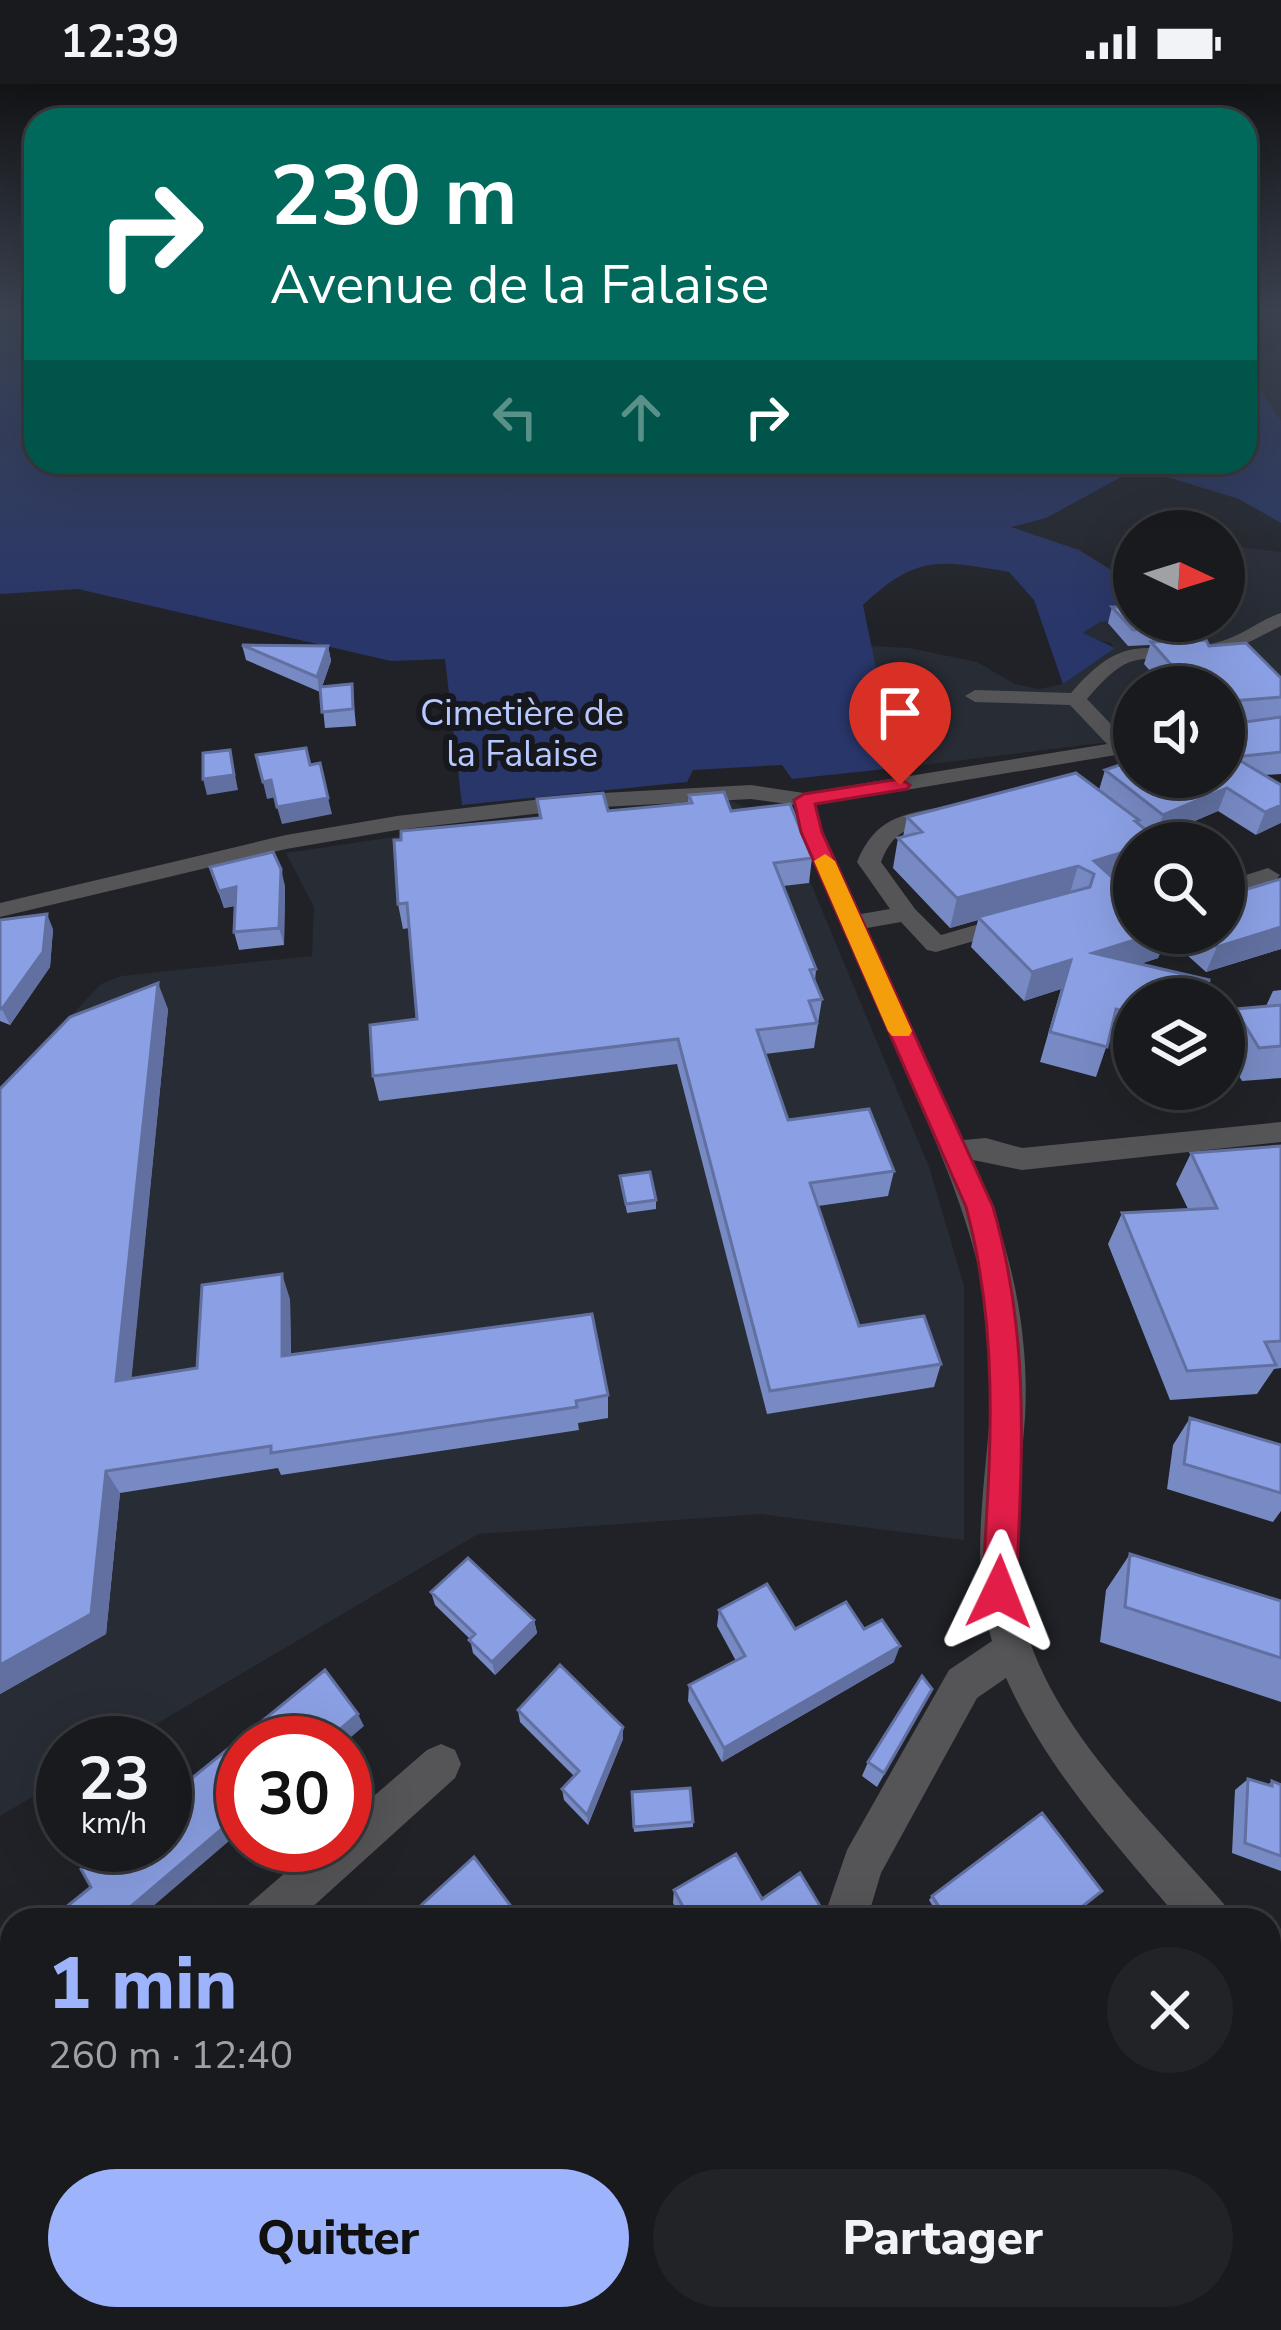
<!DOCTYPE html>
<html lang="fr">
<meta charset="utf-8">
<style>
body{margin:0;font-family:"Nunito Sans",sans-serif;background:#212326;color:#f1f3f6;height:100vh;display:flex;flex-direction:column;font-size:45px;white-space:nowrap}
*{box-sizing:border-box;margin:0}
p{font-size:39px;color:#9fa1a4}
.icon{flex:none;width:66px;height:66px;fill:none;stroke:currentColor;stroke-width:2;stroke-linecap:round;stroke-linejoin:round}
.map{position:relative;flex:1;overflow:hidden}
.panel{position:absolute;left:0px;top:1824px;width:1281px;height:423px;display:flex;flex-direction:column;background:#181a1d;border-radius:36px 36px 0 0;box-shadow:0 12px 48px #0002,0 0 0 3px #36383b}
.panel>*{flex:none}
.top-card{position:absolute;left:24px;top:24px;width:1233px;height:366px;border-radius:36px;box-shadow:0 12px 48px #0002,0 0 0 3px #36383b;background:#00695c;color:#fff;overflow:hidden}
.needle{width:78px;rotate:94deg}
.buttons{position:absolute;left:1113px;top:426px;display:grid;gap:24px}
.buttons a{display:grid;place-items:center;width:132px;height:132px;border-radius:50%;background:#181a1d;box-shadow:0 12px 48px #0002,0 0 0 3px #36383b;font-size:60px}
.speed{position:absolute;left:36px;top:1632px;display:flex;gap:24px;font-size:60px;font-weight:700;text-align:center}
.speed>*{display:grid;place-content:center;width:156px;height:156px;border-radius:50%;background:#181a1d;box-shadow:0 12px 48px #0002,0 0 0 3px #36383b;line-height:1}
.speed small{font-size:30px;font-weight:400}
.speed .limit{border:18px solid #d22;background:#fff;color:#111}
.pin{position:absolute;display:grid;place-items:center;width:102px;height:102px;color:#fff;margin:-123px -51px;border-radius:50% 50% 50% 0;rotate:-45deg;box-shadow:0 0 12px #0007}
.pin .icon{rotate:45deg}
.me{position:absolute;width:132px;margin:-66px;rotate:2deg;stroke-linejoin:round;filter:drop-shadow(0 0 9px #0008)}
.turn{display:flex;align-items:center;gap:42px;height:252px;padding:0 48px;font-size:54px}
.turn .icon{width:156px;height:156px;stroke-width:2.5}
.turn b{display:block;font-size:84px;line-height:102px}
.lanes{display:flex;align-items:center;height:114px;padding:0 48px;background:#0003;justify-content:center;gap:60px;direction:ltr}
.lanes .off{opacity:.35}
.round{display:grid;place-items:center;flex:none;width:126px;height:126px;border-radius:63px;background:#212326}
.head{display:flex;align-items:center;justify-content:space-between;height:204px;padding:0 48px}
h1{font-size:72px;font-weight:800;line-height:90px;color:#9db4fd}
.action{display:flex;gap:24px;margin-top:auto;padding:24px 48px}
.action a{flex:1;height:138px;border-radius:72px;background:#9db4fd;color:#111;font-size:48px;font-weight:800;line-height:138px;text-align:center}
.action a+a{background:#212326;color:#f1f3f6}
.status{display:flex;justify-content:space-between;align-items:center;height:84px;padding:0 60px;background:#181a1d;direction:ltr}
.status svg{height:33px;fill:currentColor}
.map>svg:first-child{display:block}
.built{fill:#282c35}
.green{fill:#29366a}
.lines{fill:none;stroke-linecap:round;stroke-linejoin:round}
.minor{fill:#555558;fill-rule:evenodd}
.wall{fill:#788ac4}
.shaded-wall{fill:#6170a0}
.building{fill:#8ba0e4;stroke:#6170a0;stroke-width:3}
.route{fill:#e11d48;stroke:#92132f;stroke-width:3}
.slow{fill:#f59e0b}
.labels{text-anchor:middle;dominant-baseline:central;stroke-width:12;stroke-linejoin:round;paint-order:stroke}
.far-park-label{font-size:36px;fill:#b6c8ff;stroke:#17181d}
</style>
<div class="status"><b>12:39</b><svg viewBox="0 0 49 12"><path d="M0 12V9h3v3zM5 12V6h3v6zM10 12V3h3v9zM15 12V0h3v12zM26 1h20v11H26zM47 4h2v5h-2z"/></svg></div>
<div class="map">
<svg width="1281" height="2246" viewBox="0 0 1281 2246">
<rect width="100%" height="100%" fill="#202227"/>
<path class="built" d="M1281,260v77l-36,-56v-8z
M1232,462l49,6v169l-57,7v-41h-90v52l-212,26 -41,-73 -10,-46 38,2 68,14 38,22 24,5 24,-5 51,-36 -3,-5 -25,-5 -3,-5 17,-11 124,-1v-73z
M730,716l57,26 142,341 35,119v254l-203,-26 -283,20 -354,209h-61v36l-63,37v-726l101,-106 20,-8 191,-20 2,-49 -28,-54 256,-38z"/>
<path class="green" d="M0,227h36v151h1209v-96l36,55v102l-42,-24 -101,-31 -92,50 -35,9 68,23 55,34v36l-34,2 -17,11 32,15 -52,36 -29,-84 -25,-28c-69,-12 -92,-18 -146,33l18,87 41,73 -130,14 -10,-14 -89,5 -6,12 -225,23 -17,-146 -54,2 -313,-72 -78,5z"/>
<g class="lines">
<path class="minor" d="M1281,529v13c-26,13 -49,27 -78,31 -63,8 -68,-15 -116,42l40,42 7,-1v12l-318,53 7,27 38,82 29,-5 -33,-47c18,-43 43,-48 86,-55l11,7 -3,5c-35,8 -56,6 -70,43l34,47 26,26 69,-20 12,8 -3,5 -83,24 -9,-2 -26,-28 -34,6 96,212 23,-2 36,10 259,-26v20l-259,28 -49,-10c36,80 57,168 52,257 -4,62 -19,129 -5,190 25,117 129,210 204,297l6,16h-50c-65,-77 -133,-150 -174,-242l-29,20 -96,175 -14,47h-44l24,-70 102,-180 43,-29c-31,-104 10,-210 -3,-317 -12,-93 -49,-173 -86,-258 -34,-78 -68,-156 -102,-234l-7,-27 -43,-6 -167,9 -187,22 -111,19 -286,68v-14l286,-68 111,-19 187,-22 167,-9 53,8 303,-49 -37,-39 -95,-3 -10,-6 10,-6 96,3c62,-72 78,-30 151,-52 21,-6 38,-21 59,-28z
M1268,784l12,7 -4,5 -52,17v-15z
M441,1660l14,6 6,14 -6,14 -157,142h-55l6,-16 68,-59h28v-24l82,-71z
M1269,1887l12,5v55l-12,-5z
M12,2030v53l-12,5v-53z
M688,2235h52l-3,11h-52z"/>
</g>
<path class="wall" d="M1112,523l83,19 -5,15 19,5 72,32v96l-16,1 16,10 -25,50 -38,-24 -63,27 4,3 -1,2h-24v32l-18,6 18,52h90l57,-54v70l-75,23 -39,-35 -9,21 -18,6 -6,35v31l-6,14 -19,-5 -13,38 -56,-15 21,-73 -37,12 -53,-54 7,-27 -28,8 -57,-60 5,-30 5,-1 4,-20 192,-27 6,-20 149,-49 -30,4v-38h-60l-20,-23 6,-19 -22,1 -20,-23z
M242,561l86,1 3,15 -9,26 30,-3 4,42 -31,2 -4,-38 -1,2 -74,-32z
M689,711l42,16 81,47 -3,25 -26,3 33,83 -1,12 7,18 -8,49 -49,6 23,66 106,51 -6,25 -70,10 41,120 82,38 -7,23 -167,27 -90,-350 -298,37 -6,-25 44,-57 -8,-91 -6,1 -5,-25 141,-86 -2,-19 71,12 80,-8z
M210,783l75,19 -1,59 -45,5 -5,-18 1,-26 -11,2z
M0,836l53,9 -3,38 -40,58 -10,-4z
M1281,906v88l-39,3 -18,-31v-17l11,-24 31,-3 7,-15z
M168,925l-37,369 66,-10 93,-69 1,56 317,40v23l-30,5 1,7 -298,45 -3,-7 -158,25 -14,141 -106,60v-605z
M1281,1062v222l-7,1 -17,25 -87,6 -62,-156 14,-31 66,-4 -12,-25 15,-31z
M620,1092l36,24v9l-29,4z
M1190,1334l91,27v66l-8,11 -106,-33 6,-44z
M1130,1470l151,47v101l-181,-60 6,-52z
M431,1508l103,28 3,13 -42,42 -22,-22 -3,-14 -35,-34z
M719,1526l76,19h69l30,33 -172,100 -34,-61 1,-16 47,-24 -19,-35z
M932,1605l-8,16 -47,82 -15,-11 6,-14z
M518,1626l105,29 -35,86 -24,-25 -2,-11 12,-13 -54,-54z
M1248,1695l20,6 4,-4 9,4v86l-49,-18 3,-63z
M632,1708l61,30v5l-59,5z
M674,1806l88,9 57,21h-137l-9,-17z
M932,1812l134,24h-125l-12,-20z
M1281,2115v131h-41l12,-11h17v-112l7,-7z"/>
<path class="shaded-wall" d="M328,562l3,15 -11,31 -3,-15z
M230,666l8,40 -31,5 -4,-16z
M271,696l5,17 -9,2 -4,-17z
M1227,704l-9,23 -63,27 8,-23z
M328,714l4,16 -50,10 -5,-17z
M1281,721v18l-25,12 9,-23z
M1134,765v26l-45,14 5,-15v-13z
M1078,782l-9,30 -91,21v3l-28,8 7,-30z
M281,785l4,17 -1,59 -5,-17z
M236,803l5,17 -17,4 -5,-17z
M47,830l6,15 -3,38 -40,58 -8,-16z
M1281,843v22l-75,23 11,-25z
M1157,849h11l-10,25 -75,25 10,-30z
M1071,876l-10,29 -37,12 8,-29z
M158,899l10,26 -39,395 -13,-23z
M282,1190l8,25 1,81 -9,-24z
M106,1387l14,22 -14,141 -106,60v-29z
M534,1536l3,13 -42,42 -3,-13z
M900,1562l-6,16 -172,100 2,-14z
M358,1630l6,12 -20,17h-20z
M623,1643v12l-35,86 -1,-10z
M243,1727v18l-106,91h-22z
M513,1825l3,8 -2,3h-12z
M12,1949v19l-12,10v-19z
M97,2235h13l-11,11h-13z"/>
<path class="building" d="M1112,523h22v14h58l3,5 -62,4z
M1206,556l3,6 37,-3 35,35v19l-49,4 -4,14 -4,-5v-23h-21l-17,-19 -11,1 -24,-27z
M242,561l86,1 -11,31z
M352,600l1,25 -31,3 -2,-25z
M1281,633v35l-47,5 47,28v20l-16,7 -38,-24 -64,27 -58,-45 29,-10v17h90v-52z
M306,664l4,17 10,-2 8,35 -51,9 -6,-27 -8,2 -7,-27z
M230,666l4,25 -31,4v-26z
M1076,689l63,47 -4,1 24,20 -25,2v6l-40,12 40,36v36h23l-64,20 116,27 -4,19h-71v14l-18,-4 -9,38 -57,-15 21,-72 -39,12 -54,-55 112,-30 4,-13 -16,-8 -121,32 -59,-60 24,-6 -15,-15z
M724,708l7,19 59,-7 22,54 -38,5 42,106 -6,1 12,29 -13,2 8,22 -60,7 31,90 81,-11 25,62 -84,12 49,143 65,-10 17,48 -171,27 -92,-352 -305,37 -3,-51 47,-6 -10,-116 -9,1 -4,-64h7v-9l140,-13 -4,-19 66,-6 5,18 84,-8 -3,-8z
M273,768l8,17 -2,59 -45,4 2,-45 -17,4 -9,-24z
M1281,795v48l-64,20 -16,-14h23v-37z
M47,830l-4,38 -41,57h-2v-89z
M158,899l-42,398 81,-13 5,-83 80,-11v82l310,-42 16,81 -32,6 1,6 -306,46v-7l-165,25 -15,143 -91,51v-576l70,-72z
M1281,921v41l-22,2 -24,-39z
M1281,1062v195l-16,1 11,23 -89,6 -65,-158 95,-5 -26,-55z
M650,1088l6,28 -30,4 -6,-28z
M1190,1334l91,27v48l-97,-29z
M1130,1470l151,47v57l-156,-51z
M468,1474l66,62 -42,42 -23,-22 6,-6 -44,-42z
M767,1500l28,45 51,-27 18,27 18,-9 18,26 -176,102 -35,-63 56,-29 -26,-46z
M560,1581l63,62 -36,88 -25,-26 17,-18 -61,-61z
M325,1586l33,44 -34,29h-81v68l-128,109h-65l41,-33 -10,-18 29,-24h55v-45z
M922,1592l10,13 -48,84 -16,-11z
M1248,1695l24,7v-5l9,4v71l-36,-13z
M690,1704l3,34 -59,5 -2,-35z
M1042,1729l60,78 -37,29h-117l-16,-24z
M736,1770l26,45 38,-26 23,38 -4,9h-129l-16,-30z
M474,1773l39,52 -11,11h-97z
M12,1867v82l-12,10v-82z
M1281,2160v33l-12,-17v-4z
M12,2208v27h85l-11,11h-86v-27z
M531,2235h66l10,11h-83z"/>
<linearGradient id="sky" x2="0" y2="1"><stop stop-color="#121315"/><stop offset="0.42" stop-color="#3c4452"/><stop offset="1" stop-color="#3c4452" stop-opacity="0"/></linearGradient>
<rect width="1281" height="541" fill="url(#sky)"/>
<path class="route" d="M900,695l10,6 -3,4 -92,15 7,28 171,375c38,131 29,250 23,385l-5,12 -12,4 -12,-4 -5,-12c8,-133 19,-255 -16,-385l-165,-375 -7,-32 10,-6z"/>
<path class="slow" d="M825,770l10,7 77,170 -3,5h-17l-4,-5 -74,-170z"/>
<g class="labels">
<g class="far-park-label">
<text x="522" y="629">Cimetière de<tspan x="522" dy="41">la Falaise</tspan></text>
</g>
</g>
</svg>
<div class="buttons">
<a><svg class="needle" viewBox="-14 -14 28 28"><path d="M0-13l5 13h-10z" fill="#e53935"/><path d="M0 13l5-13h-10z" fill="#9fa1a4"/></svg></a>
<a><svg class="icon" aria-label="sound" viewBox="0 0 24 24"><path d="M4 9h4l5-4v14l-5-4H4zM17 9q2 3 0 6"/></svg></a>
<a><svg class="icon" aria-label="search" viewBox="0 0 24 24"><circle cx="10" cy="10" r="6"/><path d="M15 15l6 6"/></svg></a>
<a><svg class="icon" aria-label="layers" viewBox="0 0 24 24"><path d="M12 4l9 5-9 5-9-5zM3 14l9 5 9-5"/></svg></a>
</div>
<div class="speed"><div>23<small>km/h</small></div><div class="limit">30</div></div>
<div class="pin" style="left:900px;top:701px;background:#d93025"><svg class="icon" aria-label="arrive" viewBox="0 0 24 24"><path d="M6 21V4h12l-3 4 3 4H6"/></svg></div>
<svg class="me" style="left:999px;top:1508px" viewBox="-20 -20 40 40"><path d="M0-17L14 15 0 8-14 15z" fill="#e11d48" stroke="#fff" stroke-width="4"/></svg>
<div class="top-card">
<div class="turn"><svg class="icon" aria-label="right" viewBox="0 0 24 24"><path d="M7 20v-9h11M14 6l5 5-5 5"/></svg><div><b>230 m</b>Avenue de la Falaise</div></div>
<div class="lanes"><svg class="icon off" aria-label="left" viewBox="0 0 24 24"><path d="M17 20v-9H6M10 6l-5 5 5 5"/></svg><svg class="icon off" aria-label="ahead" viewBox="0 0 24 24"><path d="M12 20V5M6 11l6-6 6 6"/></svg><svg class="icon" aria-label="right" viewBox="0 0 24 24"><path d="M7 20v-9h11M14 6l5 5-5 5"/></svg></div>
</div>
<section class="panel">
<div class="head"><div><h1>1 min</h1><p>260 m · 12:40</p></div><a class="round"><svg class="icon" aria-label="close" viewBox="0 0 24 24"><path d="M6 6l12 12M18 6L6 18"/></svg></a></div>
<div class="action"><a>Quitter</a><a>Partager</a></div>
</section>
</div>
